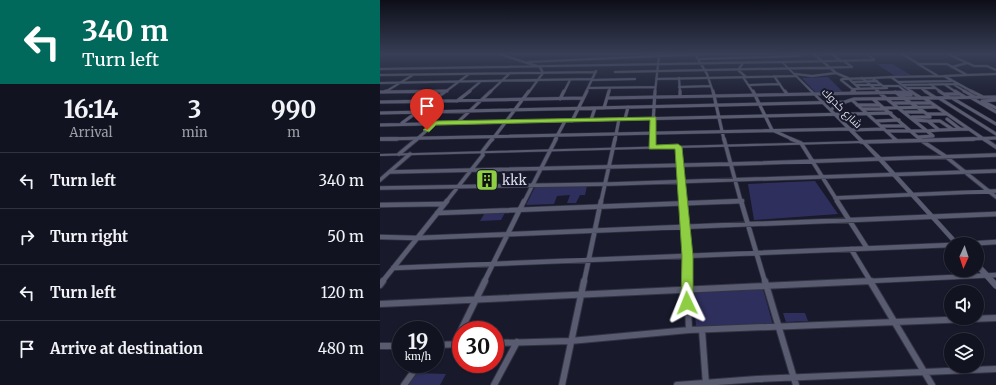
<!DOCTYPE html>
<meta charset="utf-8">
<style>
body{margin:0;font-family:Merriweather,Cairo,serif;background:#1b1c29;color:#f1f3f6;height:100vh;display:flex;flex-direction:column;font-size:15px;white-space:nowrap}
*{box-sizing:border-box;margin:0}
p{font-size:13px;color:#9c9ea5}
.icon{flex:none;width:22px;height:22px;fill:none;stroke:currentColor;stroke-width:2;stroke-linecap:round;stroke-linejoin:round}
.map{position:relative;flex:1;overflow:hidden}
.sheet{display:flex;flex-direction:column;background:#121320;width:380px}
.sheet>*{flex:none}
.banner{background:#00695c;color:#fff;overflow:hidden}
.needle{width:26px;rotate:183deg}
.fabs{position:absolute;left:564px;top:237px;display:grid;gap:8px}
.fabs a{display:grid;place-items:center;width:40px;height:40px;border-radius:50%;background:#121320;box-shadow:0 1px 3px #0004,0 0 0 1px #31323e;font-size:20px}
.speed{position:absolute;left:12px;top:321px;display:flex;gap:8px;font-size:20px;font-weight:700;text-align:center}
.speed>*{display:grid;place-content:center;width:52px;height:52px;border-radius:50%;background:#121320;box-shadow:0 1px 3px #0004,0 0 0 1px #31323e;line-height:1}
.speed small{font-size:10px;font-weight:400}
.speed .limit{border:6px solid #d22;background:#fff;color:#111}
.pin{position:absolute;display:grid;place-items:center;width:34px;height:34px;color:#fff;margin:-41px -17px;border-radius:50% 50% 50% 0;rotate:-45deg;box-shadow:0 0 4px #0007}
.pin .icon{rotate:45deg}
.me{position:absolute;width:44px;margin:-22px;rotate:358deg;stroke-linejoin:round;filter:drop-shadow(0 0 3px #0008)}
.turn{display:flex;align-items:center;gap:14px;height:84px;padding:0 16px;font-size:18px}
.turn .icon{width:52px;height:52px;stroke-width:2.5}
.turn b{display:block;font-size:28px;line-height:34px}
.eta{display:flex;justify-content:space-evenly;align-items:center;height:68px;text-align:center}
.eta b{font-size:24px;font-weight:700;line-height:28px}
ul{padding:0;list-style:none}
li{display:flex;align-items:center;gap:12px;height:56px;padding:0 16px;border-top:1px solid #31323e}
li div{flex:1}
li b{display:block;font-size:15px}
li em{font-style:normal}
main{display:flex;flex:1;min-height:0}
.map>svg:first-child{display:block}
.green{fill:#2f2f5e}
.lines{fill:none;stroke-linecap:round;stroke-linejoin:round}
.minor-far4-casing{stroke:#333342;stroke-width:3}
.minor-far3-casing{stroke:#333342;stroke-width:4}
.minor-far2-casing{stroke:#333342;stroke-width:5}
.minor-far1-casing{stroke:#333342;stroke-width:6}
.minor-casing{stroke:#333342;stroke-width:8}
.tertiary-casing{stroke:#333342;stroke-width:1}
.minor-far4{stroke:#595b71;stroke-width:2}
.minor-far3{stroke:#595b71;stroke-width:3}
.minor-far2{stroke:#595b71;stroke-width:3.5}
.minor-far1{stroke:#595b71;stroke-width:4.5}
.minor{stroke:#595b71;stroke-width:6}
.tertiary{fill:#595b71;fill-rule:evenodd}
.route{fill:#8ece43;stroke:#5c862c}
.labels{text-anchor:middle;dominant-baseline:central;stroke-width:4;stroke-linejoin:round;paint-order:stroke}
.far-street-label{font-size:11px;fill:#dadbe8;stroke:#18192b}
.poi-label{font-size:13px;fill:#dadbe8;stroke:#18192b;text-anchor:start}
</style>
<main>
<section class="sheet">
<div class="banner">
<div class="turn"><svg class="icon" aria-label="left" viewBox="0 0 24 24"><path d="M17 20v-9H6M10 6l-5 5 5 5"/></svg><div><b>340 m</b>Turn left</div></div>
</div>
<div class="eta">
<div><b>16:14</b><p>Arrival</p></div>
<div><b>3</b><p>min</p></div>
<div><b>990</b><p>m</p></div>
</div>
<ul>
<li><svg class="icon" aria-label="left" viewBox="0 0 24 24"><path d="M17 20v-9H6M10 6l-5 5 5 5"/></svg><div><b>Turn left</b></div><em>340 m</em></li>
<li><svg class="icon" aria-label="right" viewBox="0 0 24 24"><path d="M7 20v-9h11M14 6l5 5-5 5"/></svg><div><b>Turn right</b></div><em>50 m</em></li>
<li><svg class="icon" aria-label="left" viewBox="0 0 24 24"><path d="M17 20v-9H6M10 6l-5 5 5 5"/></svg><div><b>Turn left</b></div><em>120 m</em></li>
<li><svg class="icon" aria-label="arrive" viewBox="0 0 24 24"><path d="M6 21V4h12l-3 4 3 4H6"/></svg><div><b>Arrive at destination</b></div><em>480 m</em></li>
</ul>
</section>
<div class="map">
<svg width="616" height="385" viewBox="0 0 616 385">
<rect width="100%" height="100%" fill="#18192b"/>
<path class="green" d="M497,64h15l19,11 -16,1z
M448,77l15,15h-28l-13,-14z
M435,181l23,33 -84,6 -6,-36z
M207,186l-2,9h-5l-4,8h-9l3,-8 -13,1 -3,8 -28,1 9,-18z
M106,211h20l-5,9 -21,1z
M383,289l10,36 -77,1 -3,-34z
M403,313h22l3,8 -22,1z
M37,373l29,1 -6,11h-32z"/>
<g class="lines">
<g class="minor-far4-casing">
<path id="minor-far4" d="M119,54l41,13 3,6 -14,19
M315,54l12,20 6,18
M452,54l9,7
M522,54l17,10
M568,54l26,12h13l9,4
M320,59l100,-3
M148,62l176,-8
M363,63l-5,7 8,7h-3l10,15
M572,67l15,-4
M0,69l402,-7
M235,72l237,-5 -8,-6
M456,73l12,5 12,11
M415,74l17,2 24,-3 -22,-19
M0,75l216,-3
M587,75l29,-1
M394,76l11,16
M558,76l-20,-12h29l20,11 -23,1
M299,78l1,14
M482,78l17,14
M493,78l18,-1
M276,79l140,-3
M211,80l44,-1
M472,82l25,-1
M518,82l53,-1
M0,83l212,-4
M550,84l11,8
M564,84l12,8
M573,84l13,8
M370,85l30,-1
M476,85h25
M522,85l55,-1
M299,87l32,-1
M208,88l67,-1
M528,88h27
M541,88l5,4
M473,89l34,-1
M472,91h3l-14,-11 1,-1 30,-1 11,8h16l7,6
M5,92l28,-17
M27,92l40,-1
M65,92l24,-18
M88,92l12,-10
M110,92l20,-19
M184,92l6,-12
M206,92l10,-21
M229,92l1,-4
M275,92l4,-36h2
M532,92l-21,-15 53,-1 29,16"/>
</g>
<g class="minor-far3-casing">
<path id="minor-far3" d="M300,91v5
M333,91l11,49
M373,91l19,39 22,10
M405,91l2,3
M472,91h2
M497,91l50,40 12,-1
M524,91l2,1
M530,91l11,7
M545,91l11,7
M559,91l11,7
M575,91l10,6
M584,91l11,6
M591,91l12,6
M0,92l67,-1
M4,92l2,-1
M515,92l32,22
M565,94h15
M519,95h12
M590,97l26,15
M227,98l305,-6
M544,98l61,42
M559,98l57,36
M572,98l44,26
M180,99l4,-8
M493,99l48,41
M472,100l44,40
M616,100l-14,1 14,7
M77,101l13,-10
M0,102l203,-4
M514,103h36
M477,105h23
M224,108l5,-17
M504,108l52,-1
M482,109h23
M451,110l5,-5 18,-6 142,-2
M525,112h19
M0,113l465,-11
M532,117h18l-3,-3h19
M245,119l3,-12
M567,119l13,10
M211,120l4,-12
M535,120l13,1
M192,121l15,-30
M496,121l23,-1
M78,122l33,-31
M22,123l44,-32
M0,125l511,-12
M501,126h24
M572,129l-12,-8h-12l11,9 30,-1
M471,130l33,-1
M507,131h40l6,5 -15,1
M0,139l470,-10
M36,140l19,-17
M112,140l37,-49
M175,140l10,-19
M235,140l4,-21
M272,140l3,-49
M561,140l55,-2"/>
</g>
<g class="minor-far2-casing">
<path id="minor-far2" d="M0,139h17
M344,139l17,63
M411,139l10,4 37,59
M514,139l3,2
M539,139l26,17 51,41
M604,139l12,8
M481,142l113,-3
M272,147l1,-8
M298,147l5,55
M19,154l18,-15
M9,172l342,-8 265,-9
M0,180l30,-26
M0,188l231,-4 385,-13
M455,198l161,-7
M66,202l37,-47 -1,-3 10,-13
M144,202l32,-63
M221,202l14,-63
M344,202l18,-1"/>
</g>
<g class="minor-far1-casing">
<path id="minor-far1" d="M303,201l5,55 -2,26
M361,201l24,81
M457,201l30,47
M0,205l63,-1
M57,213l305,-12
M0,237l37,1 579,-24
M585,244l31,-2
M471,249l20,33
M13,268l558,-23
M2,282l65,-81
M104,282l40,-81
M204,282l17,-81
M469,282l147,-7"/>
</g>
<g class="minor-casing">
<path id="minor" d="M307,281l2,49
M385,281l31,104
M490,281l62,104
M0,285l3,-4
M0,304l491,-23
M81,330l24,-49
M322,330l4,55
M115,343l75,-2 119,-11 307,-12
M74,344l7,-14
M55,345l26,-1
M0,346h21
M24,385l15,-21
M114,385l23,-43
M182,385l22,-104
M297,385l80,-6 239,-10"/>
</g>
<g class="tertiary-casing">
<path id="tertiary" d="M486,54h2l7,5v2l-91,2 97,94 79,87h-6l-77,-85 -15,-16 -482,13v-2l479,-13 -78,-79 1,-1 90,-2z
M597,263h2l17,18v8l-2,-1 -17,-19z"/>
</g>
<use href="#minor-far4" class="minor-far4"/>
<use href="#minor-far3" class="minor-far3"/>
<use href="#minor-far2" class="minor-far2"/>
<use href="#minor-far1" class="minor-far1"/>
<use href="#minor" class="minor"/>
<use href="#tertiary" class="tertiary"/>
</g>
<linearGradient id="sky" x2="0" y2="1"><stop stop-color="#0d0e18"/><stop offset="0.5" stop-color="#373e55"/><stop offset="1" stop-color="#373e55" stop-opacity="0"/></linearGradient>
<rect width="616" height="108" fill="url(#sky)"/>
<path class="route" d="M276,117v28l22,-1 4,3 11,109v47l-1,4 -5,2 -5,-2 -1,-4 1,-47 -7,-107h-26l1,-29 -214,5 -7,7 -6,-2 12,-9z"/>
<defs>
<g id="building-square" transform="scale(1.15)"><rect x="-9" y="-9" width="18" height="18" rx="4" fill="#8ece43" stroke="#18192b"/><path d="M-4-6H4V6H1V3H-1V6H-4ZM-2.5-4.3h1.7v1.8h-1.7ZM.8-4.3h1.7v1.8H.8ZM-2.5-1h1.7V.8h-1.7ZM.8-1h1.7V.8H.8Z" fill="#111"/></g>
</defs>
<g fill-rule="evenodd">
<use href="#building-square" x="107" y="180"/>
</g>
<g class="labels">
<g class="far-street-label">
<text transform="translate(462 108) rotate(45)">شارع كدوك</text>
</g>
<g class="poi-label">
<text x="122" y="180">kkk</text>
</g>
</g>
</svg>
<div class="fabs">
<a><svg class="needle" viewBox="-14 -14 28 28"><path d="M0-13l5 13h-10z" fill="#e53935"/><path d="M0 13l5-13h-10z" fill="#9c9ea5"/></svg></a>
<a><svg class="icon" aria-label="sound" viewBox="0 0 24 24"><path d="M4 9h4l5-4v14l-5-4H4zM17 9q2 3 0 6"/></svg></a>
<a><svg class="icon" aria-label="layers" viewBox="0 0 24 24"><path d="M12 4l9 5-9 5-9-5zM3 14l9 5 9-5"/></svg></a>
</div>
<div class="speed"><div>19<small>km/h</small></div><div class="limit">30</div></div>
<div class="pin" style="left:47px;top:130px;background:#d93025"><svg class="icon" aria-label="arrive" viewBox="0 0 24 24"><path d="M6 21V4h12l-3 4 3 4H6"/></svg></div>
<svg class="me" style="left:307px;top:303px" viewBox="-20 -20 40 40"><path d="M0-17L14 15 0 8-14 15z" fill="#8ece43" stroke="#fff" stroke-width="4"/></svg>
</div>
</main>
